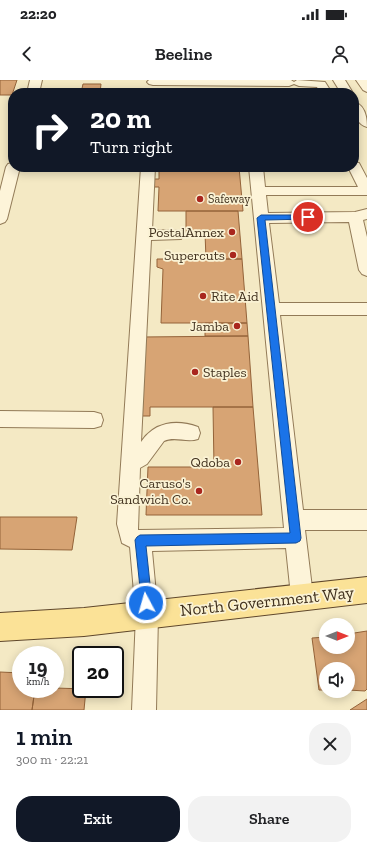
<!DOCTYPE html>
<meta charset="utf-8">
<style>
body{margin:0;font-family:"Zilla Slab",serif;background:#f2f2f2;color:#202124;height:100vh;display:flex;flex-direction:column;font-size:15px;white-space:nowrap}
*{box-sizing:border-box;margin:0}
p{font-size:13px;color:#757577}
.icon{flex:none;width:22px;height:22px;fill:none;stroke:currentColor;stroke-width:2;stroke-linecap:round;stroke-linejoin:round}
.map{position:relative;height:630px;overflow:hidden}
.side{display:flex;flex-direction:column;background:#fff;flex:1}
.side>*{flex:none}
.hud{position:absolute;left:8px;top:8px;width:351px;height:84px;border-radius:16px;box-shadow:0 2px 10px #0003;background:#111827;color:#fff;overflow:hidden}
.needle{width:26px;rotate:90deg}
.fabs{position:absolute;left:319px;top:538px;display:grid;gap:8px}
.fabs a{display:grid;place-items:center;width:36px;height:36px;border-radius:50%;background:#fff;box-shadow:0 2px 10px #0003;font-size:20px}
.speed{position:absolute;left:12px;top:566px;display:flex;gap:8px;font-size:20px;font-weight:700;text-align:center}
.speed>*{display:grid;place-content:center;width:52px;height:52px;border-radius:50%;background:#fff;box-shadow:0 2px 10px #0003;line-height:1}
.speed small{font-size:10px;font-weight:400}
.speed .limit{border:2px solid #111;border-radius:6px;background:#fff;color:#111}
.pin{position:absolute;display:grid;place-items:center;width:34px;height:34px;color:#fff;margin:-17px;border:2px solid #fff;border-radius:50%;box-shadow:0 1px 4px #0007}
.me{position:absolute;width:44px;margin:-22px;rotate:354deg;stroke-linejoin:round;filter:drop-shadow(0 0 3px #0008)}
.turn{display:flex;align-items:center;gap:14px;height:84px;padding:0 16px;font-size:18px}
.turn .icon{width:52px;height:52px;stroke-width:2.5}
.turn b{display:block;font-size:28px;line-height:34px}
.round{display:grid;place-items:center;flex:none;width:42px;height:42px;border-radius:16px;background:#f2f2f2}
.headline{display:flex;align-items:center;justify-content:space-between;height:68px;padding:0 16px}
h1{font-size:24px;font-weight:600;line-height:30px;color:#111827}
.cta{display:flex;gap:8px;margin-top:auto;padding:8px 16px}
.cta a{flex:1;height:46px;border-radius:16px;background:#111827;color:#fff;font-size:16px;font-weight:600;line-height:46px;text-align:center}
.cta a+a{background:#f2f2f2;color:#202124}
.status{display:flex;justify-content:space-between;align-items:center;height:28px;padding:0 20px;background:#fff;direction:ltr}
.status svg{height:11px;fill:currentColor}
header{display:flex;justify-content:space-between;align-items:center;height:52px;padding:0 16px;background:#fff;font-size:18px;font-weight:600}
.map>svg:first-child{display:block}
.building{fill:#d7a474;stroke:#946339}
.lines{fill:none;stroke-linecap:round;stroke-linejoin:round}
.minor-casing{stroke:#927a57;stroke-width:2}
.major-casing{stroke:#5f472c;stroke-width:2}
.minor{fill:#fdf4d9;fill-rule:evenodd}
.major{fill:#fbe297;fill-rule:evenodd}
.route{fill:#1a73e8;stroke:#114b97}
.poi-dot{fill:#a9261e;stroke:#faf2d4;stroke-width:1.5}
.labels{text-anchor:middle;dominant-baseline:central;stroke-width:3.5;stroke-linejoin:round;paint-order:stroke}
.far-poi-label{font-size:12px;fill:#40301d;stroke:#faf2d4;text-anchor:start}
.poi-label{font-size:14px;fill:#40301d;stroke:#faf2d4;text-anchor:end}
.near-street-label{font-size:17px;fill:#40301d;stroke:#faf2d4}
</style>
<div class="status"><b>22:20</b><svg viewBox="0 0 49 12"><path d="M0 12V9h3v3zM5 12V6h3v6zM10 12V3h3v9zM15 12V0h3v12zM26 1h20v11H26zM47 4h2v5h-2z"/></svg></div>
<header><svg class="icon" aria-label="back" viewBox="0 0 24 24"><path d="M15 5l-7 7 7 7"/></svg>Beeline<svg class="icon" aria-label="person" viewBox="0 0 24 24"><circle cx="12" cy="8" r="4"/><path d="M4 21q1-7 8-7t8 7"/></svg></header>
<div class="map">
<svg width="367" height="630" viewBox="0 0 367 630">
<rect width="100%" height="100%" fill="#f4e9c4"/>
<path class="building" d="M0,0h17l-5,15h-12z
M83,4h18l-1,9h-19z
M287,9h31l1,4h-31z
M166,11l62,1 1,1h-63z
M159,87h80l4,44h-85l1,-24h-12l1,-8h11z
M186,131h52l4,48h-36l-1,-26h-19z
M157,179h85l5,64h-86l2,-54 -6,-2z
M205,243h42l1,13h-43z
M248,256l5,71h-103v9h-12l3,-79z
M213,327h40l9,108h-116l2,-48h66z
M0,437h77l-5,33 -72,-1z
M367,551v58l-2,2 -17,-1v-21h-22v21h-7l-7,-52 14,-1v10h22v-13z
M0,592l21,1v16h14l-3,21h-32z
M55,608l31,1 -2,21h-52l3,-21z
M367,619v11h-17z"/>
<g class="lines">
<g class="minor-casing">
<path id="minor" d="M30,0h12l-3,13h-12z
M149,0h142l3,2 3,-2 28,2 7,11h-12l-3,-6 -18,-1 -5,-2 -5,2 -136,-1 -4,-1 -2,-2z
M333,0h12l8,13h-12z
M356,0h11v12l-4,-2z
M354,22c11,3 13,15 13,25 -11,-3 -13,-15 -13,-25z
M354,82l5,1 8,15v17h-101l2,18 87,-1 12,-3v10l-4,1 4,17v39l-5,-2 -3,-4 -10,-48 -80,1 10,80h88v12h-87l23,195h64v20h-62l8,66 -3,8 -8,3 -8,-3 -3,-8 -5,-48 -134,3 6,64 -2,95h-24l4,-95 -6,-68 -8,-4 -5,-19 24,-357h14l-3,63 29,1 2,4 -2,4 -30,1 -10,202c13,-20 35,-23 57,-15l2,6 -2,6c-11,4 -23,-3 -34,2l-17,23 -7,4 -2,62 146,-2 -35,-361h14l2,20h93l-10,-20h6z
M13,83v4h7l-13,52 -2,3 -5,2v-33l6,-24 2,-3z
M0,331l94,1 7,2 2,6 -2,6 -7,2 -94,-1z"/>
</g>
<g class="major-casing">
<path id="major" d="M367,497v26l-283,33 -84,5v-28l84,-5z"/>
</g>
<use href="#minor" class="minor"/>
<use href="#major" class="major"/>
</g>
<path class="route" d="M308,135l3,2 -1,2 -45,1 36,318 -1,3 -4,2 -150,3 6,57 -2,4 -4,2 -4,-2 -7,-67 2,-3 3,-2 150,-2 -33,-315 4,-3z"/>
<g class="poi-dot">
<circle cx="200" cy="119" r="4"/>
<circle cx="232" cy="152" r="4"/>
<circle cx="233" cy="175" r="4"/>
<circle cx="203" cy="216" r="4"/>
<circle cx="237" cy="246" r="4"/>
<circle cx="195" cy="292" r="4"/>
<circle cx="238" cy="382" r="4"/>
<circle cx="199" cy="411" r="4"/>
</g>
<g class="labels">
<g class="far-poi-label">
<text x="208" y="119">Safeway</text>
</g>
<g class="poi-label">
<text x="224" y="152">PostalAnnex</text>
<text x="225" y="175">Supercuts</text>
<text x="211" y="216" text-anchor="start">Rite Aid</text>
<text x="229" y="246">Jamba</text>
<text x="203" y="292" text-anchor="start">Staples</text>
<text x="230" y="382">Qdoba</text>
<text x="191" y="403">Caruso's<tspan x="191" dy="16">Sandwich Co.</tspan></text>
</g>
<g class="near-street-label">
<text transform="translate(267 521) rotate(-6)">North Government Way</text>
</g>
</g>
</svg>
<div class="fabs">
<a><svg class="needle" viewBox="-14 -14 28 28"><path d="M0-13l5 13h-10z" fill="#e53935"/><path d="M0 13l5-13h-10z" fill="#757577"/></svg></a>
<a><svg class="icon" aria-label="sound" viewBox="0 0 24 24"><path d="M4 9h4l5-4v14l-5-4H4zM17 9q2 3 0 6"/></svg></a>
</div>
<div class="speed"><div>19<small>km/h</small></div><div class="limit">20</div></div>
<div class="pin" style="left:308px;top:137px;background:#d93025"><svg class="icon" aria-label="arrive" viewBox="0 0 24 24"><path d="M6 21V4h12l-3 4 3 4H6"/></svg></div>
<svg class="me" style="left:146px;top:523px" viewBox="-20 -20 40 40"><circle r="17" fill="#1a73e8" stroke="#fff" stroke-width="3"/><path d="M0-11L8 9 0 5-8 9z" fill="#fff"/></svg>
<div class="hud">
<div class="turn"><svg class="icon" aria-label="right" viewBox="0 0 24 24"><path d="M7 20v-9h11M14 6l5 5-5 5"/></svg><div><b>20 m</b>Turn right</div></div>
</div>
</div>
<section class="side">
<div class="headline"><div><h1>1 min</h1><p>300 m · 22:21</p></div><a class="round"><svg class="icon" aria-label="close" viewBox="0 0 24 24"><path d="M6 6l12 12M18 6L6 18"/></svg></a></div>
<div class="cta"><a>Exit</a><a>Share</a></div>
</section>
